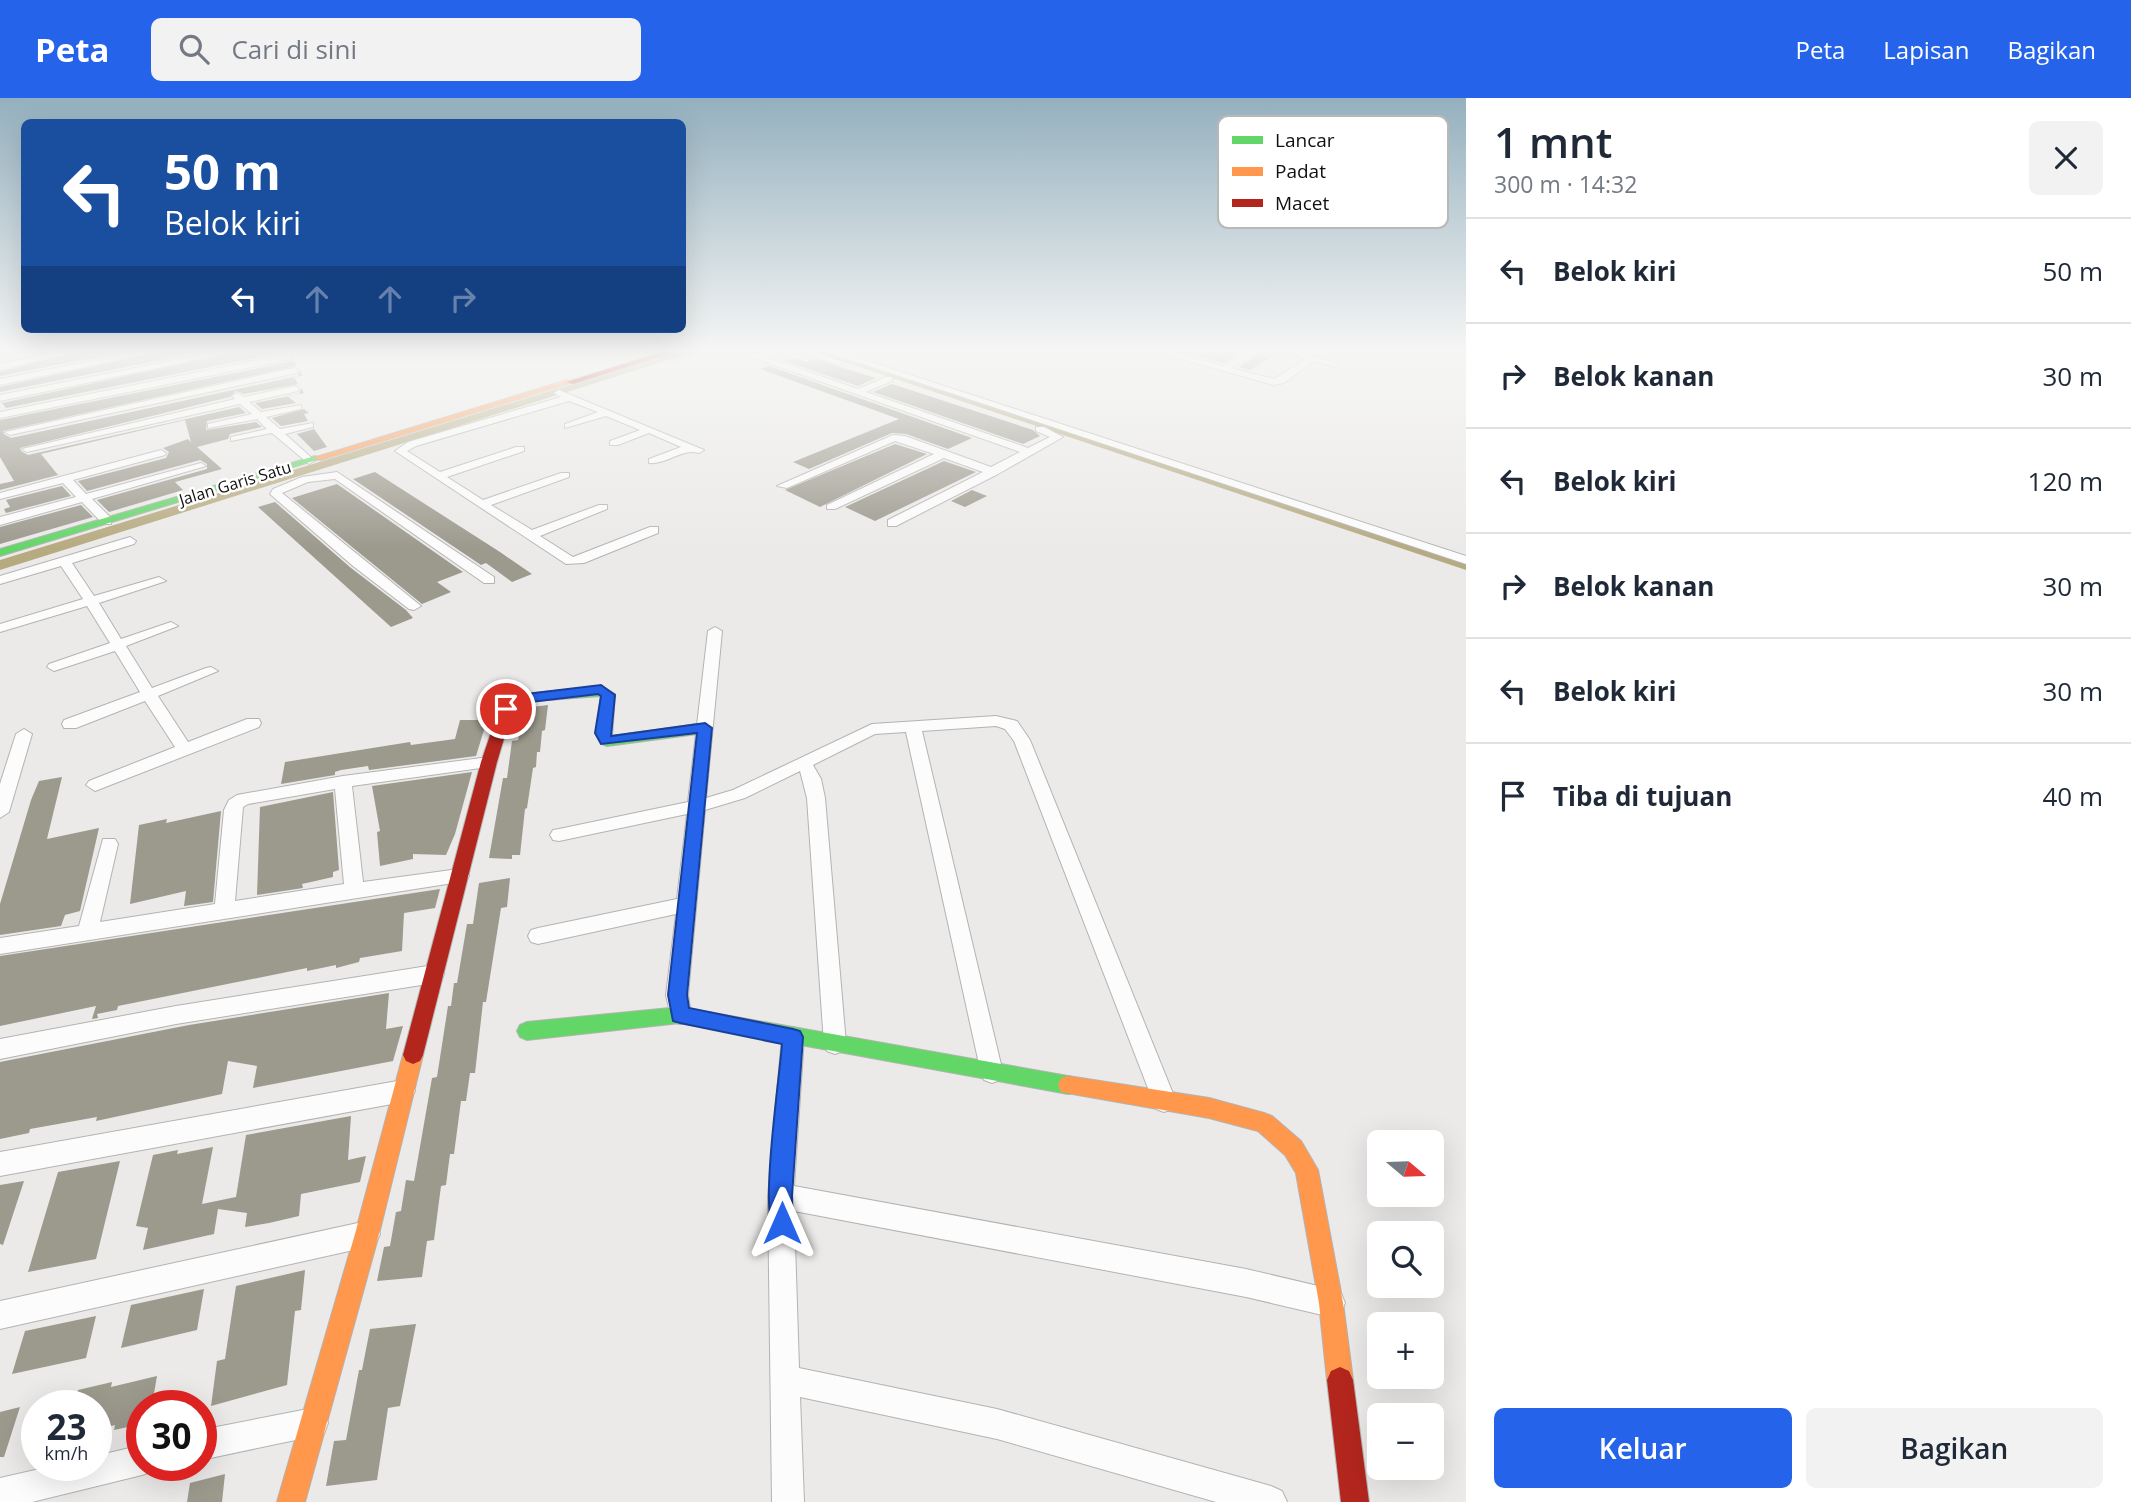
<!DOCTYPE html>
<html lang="id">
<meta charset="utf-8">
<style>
body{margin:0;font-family:"Open Sans",sans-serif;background:#f2f2f3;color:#1f2937;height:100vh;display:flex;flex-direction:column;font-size:26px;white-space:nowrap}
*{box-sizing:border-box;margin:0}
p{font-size:23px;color:#747a83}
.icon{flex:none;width:38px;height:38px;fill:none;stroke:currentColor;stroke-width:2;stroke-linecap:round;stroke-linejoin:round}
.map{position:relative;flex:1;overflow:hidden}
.panel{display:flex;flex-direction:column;background:#fff;width:665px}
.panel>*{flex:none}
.banner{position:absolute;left:21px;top:21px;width:665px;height:214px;border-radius:10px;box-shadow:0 7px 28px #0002;background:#1a4fa0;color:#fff;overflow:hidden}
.needle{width:46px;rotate:109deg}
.fabs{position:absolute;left:1367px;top:1032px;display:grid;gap:14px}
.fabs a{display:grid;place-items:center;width:77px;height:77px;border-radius:10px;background:#fff;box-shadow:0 7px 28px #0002;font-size:35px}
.speed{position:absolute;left:21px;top:1292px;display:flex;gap:14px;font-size:35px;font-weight:700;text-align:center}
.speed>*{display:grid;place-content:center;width:91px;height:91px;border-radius:50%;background:#fff;box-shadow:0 7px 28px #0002;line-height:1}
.speed small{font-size:18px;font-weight:400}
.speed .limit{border:10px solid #d22;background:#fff;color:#111}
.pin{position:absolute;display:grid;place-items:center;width:60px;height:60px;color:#fff;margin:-30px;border:4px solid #fff;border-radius:50%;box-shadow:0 2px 7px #0007}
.me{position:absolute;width:77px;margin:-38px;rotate:0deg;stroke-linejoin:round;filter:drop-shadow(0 0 5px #0008)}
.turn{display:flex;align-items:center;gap:24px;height:147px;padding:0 28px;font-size:32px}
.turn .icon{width:91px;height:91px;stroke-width:2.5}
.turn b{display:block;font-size:49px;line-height:60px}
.lanes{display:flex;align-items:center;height:66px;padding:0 28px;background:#0003;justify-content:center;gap:35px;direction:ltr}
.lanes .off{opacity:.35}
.round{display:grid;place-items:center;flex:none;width:74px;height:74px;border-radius:10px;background:#f2f2f3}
.headline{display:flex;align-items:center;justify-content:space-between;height:119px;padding:0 28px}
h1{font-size:42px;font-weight:600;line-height:52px}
.cta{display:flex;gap:14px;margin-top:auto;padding:14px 28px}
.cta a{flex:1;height:80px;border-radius:10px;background:#2563eb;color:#fff;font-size:28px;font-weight:600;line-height:80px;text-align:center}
.cta a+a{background:#f2f2f3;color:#1f2937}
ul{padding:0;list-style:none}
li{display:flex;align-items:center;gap:21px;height:105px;padding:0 28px;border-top:2px solid #e0e1e3}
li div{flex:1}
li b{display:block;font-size:26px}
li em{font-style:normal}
header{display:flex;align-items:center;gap:42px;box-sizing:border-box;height:98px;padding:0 35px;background:#2563eb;color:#fff}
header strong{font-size:33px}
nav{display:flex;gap:38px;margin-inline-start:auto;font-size:24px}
.search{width:490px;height:63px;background:#f2f2f3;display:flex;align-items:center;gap:18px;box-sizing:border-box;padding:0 24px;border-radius:10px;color:#747a83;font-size:26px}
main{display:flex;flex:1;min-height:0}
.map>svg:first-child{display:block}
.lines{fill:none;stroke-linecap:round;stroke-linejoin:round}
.canal{fill:#b6aa80;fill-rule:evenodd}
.building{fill:#9c998d}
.street-casing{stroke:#b4b3b2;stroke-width:2}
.fast-casing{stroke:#b4b3b2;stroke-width:2}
.slow-casing{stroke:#b4b3b2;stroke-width:2}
.jam-casing{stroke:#b4b3b2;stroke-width:2}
.street{fill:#fcfcfc;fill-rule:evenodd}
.fast{fill:#63d668;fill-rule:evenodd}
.slow{fill:#ff974d;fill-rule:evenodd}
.jam{fill:#b3261e;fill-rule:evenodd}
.route{fill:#2563eb;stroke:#184099;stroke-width:2}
.labels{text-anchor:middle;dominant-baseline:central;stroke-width:5;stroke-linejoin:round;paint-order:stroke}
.far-street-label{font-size:16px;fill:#111110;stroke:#fff}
.key{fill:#fff;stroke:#b8b8b7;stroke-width:2}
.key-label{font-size:19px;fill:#111110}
</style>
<header>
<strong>Peta</strong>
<div class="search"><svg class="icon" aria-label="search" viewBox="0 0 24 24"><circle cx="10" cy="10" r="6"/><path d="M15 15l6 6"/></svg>Cari di sini</div>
<nav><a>Peta</a><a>Lapisan</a><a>Bagikan</a></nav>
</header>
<main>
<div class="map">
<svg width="1466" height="1404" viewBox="0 0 1466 1404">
<rect width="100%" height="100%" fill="#ebeae9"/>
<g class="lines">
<path class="canal" d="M677,254h17l-694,218v-10z
M815,254h17l634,208v10z"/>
</g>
<path class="building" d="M76,254h47l-123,24v-4z
M158,254h44l-202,40v-5z
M237,254h48l-279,56 -4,-5z
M1181,254h62l-19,11z
M1261,254h19l-30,18 -11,-3z
M794,260l12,4 9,-3 61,19 -18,8 -74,-25z
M294,263l3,5 -294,65 1,3 7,4 287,-62 2,-6 3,6 -9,1 4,7 -54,10 -8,-3 -6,6 -210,51 1,3 7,4 211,-48 7,6 -39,8 -1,9 50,-8 6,5 -32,7 -2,5 -31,8 25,22 -47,13 8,8 -74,22 -12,-12 110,-31v-5l-7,-4 -113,31 -9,-10 88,-23 3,-6 -6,-4 25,-9 3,3 -6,-22 -144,34 17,21 -58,15v-6l14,-3 -14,-24v-37z
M769,268l203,72 -24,11 -42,-15 -14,-1 -83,36 -16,-7 106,-43 -139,-50z
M892,286l141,46 7,6 -17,8 -150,-52z
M301,290l3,5 -17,3 9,7 -34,6 -7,-6 44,-9z
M304,311l5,4 -5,1 4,7 -27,5 -9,-8z
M314,331l13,18 -13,4 -17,-17z
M895,346l32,10 -107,53 -35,-17z
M944,363l32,11 -101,49 -30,-14z
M375,374l125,80 32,22 -20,8 -26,-19 -5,2 -128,-86z
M337,386l126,88 -26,10 14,10 -29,12 -130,-106z
M62,388l9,10 -65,17 -2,-4 6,-2 -4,-7z
M972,392l15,6 -22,11 -14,-6z
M275,404l76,66 55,42 7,8 -22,9 -133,-120z
M81,407l12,12 -93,27v-17z
M548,607l-3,25 -3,1 -2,21h-3l-1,15 -3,1 -6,40 -2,1 -5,46h-8v4l-23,-1 14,-80h4l5,-37 6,-1 7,-32z
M460,622h27l-11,36 -107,14 -1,-4 -27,4 -6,2v3l-54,9 4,-22 125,-20 1,3 44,-6z
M472,674l-17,62 -9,21 -33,-1v5l-33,7 -3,-34 3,-1 -8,-45z
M62,679l-15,62 52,-11 -19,83 -15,4 -4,11 -61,9v-31l31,-104 8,-19z
M333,694l6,78 -6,2v5l-31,7 1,4 -46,7 3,-88z
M221,713l-8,91 -29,4 2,-15 -56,13 9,-79 28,-6 -1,4z
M510,780l-3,29 -6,1 -15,94h-3l-8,71h-5l-4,28h-5l-7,53h-4l-4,31 -5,1 -7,54 -7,1 -5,36 -45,4 7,-34 6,-1 6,-34 5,-1 5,-31 8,1 18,-103 5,-1 11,-71h3l3,-23h3l10,-59h6l6,-41z
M440,791l-5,19 -31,5 -2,38 -42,7 -1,4 -23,6v-3l-29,6v-3l-189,38 -1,4 -20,4 1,4 -6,1 4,-13 -96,20v-70z
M389,895l-3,36 17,-3 -10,35 -140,27 4,-22 -29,-5 -6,33 -126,27 1,-4 -67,12 -1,4 -29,6v-77l189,-37z
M351,1018l-3,44 18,-4 -6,26 -59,12 -2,22 -30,7 -24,4 2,-14 -29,-4 -4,25 -71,16 5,-22 -12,-2 17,-71 25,-5 -1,4 36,-7 -11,57 34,-7 10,-62z
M120,1063l-24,98 -68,13 30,-100z
M24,1083l-21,64 -3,-1v-59z
M305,1172l-4,40 -6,1 -8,74 -76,21 6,-45 8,-2 11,-73z
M204,1191l-7,41 -76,18 10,-43z
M96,1218l-10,42 -74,16 13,-43z
M416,1226l-16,82 -12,2 -11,72 -51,6 8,-45 12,-1 13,-70h3l8,-41z
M157,1278l-5,29h-10v19l-28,6 1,-5 -19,5v-25h-33l-1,-6 15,-4 1,-5 34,-8 -1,5z
M20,1309l-16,50h-4v-45z
M225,1376l-3,28h-35l3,-19z"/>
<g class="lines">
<g class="street-casing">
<path id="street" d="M57,254h17l-74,18v-6z
M137,254h18l-155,33v-6z
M216,254h18l-234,49v-6z
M737,254h13l108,37 28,-12h6v4l-26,11 162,56 22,-11 -14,-6v-4h8l19,10 -65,37 -102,52h-8v-6l95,-48 -39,-14 -109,51h-8v-4l107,-51 -39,-13 -108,47 -10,-2 116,-51 12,1 86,31 29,-15z
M803,254h13l28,11 -7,2z
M827,254h13l626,204v8z
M1156,254h14l54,14 24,-14h10l-26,16 42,11 32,-20 -23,-7h15l41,12 -4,3 -21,-6 -30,22 -10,2z
M289,256l3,5 -292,59v-6z
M294,270l3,1v4l-287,62 -5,-3z
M295,288l3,1v4l-49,11 12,10 40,-7v4l-35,8 14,12 33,-6v4l-28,7 28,25 1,2 -5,3 -37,-31 -41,8v-4l36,-8 -10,-10 -49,9v-4l44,-10 -12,-10 -213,48 -5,-3 213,-50 -3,-3 5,-3 7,4z
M559,292l145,60 -5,3c-18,-5 -32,12 -50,10v-4l32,-12 -32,-14 -31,12h-8v-4l30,-11 -34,-14 -41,12v-4l33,-12 -29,-11 -153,45 -9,5 33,21 76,-25h8v4l-77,26 36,23 78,-27h8v4l-78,28 41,25 67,-25h8v4l-67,27 33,21 77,-30h8v6l-74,30 -18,1 -171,-113 13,-9 153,-45 -7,-4z
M161,352l5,3 -1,2 -92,25 13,14 115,-31 5,3 -114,33 19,19v6h-8l-21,-22 -82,23v-8l76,-20 -13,-14 -63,16v-6z
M337,374l157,105v6h-10l-149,-104 -27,3 -26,11 139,113 -7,4 -5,-1 -56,-43 -83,-72 3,-5 29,-12z
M130,439l6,4 -2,3 -62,19 22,33 65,-19 7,4 -67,22 22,36 50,-17 7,4 -52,20 26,42 54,-20 5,-1 7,4 -60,25 30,46 59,-23h12l2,4 -2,4 -164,64 -9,-6 3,-4 86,-34 -30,-46 -69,27h-12l-2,-4 2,-4 76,-28 -25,-41 -61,20 -7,-4 2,-3 61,-21 -23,-37 -87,26v-8l83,-25 -22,-33 -61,18v-8z
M715,529l7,4 -16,167 27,-8 139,-66 124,-8 21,5 13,19 146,361 -4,8 -8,3 -8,-3 -142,-368 -9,-12 -9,-3 -74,5 81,342 -3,7 -8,3 -8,-3 -3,-7 -75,-341 -31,2 -62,31 8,14 4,19 21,246 -3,7 -8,3 -8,-3 -3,-7 -17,-246 -7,-27 -55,27 -40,12 -17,185 3,20 -3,7 -8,2 -8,-2 -6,-27 10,-81 -138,30 -7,-2 -3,-6 3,-6 7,-2 139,-29 10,-85 -128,27 -6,-1 -3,-5 3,-5 6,-1 129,-27 20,-171z
M24,631l8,5 -23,78 -9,6v-34l16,-50z
M489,659l6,1 2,4 -2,4 -143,20 11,96 96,-13 7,2 3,5 -3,5 -466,73v-16l79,-12 24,-87h12l3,5 -18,78 115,-18 9,-94 5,-10 8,-5 106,-19zM335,691l9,95 -109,17 8,-94 5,-3z
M434,867l7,3 3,6 -3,6 -7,3 -258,41 -176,35v-20l176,-33z
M793,929l8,3 3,7 -10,149 452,83 85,20 10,4 4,10 -4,10 -10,4 -85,-20 -452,-86 5,157 198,41 274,77 11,5 5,11h-71l-219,-63 -197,-42 4,105h-32l-4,-306 14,-159 3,-7z
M403,982l8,4 4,7 -4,7 -8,4 -403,74v-24z
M367,1123l9,4 4,9 -4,9 -9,4 -367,82v-28z
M313,1310l11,4 4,11 -4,11 -123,26v-30z
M142,1347v20h13l-2,6 -11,4 -110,27h-32v-24l57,-13h39v-9z"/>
</g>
<g class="fast-casing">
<path id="fast" d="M315,358l8,2 -323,98v-7z
M601,588l14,8 -3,42 93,-13 7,5 -7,5 -98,13 -5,-2 -6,-11 5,-37 -67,5 -7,-4 7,-4z
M680,909l388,69 7,2 3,7 -3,7 -7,2 -388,-71 -153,17 -7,-3 -3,-6 3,-6 7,-3z"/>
</g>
<g class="slow-casing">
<path id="slow" d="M567,282l7,2 -253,78 -8,-2z
M413,948l7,3 3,6 -44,179 -74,268h-28l78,-268 48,-179 3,-6z
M1068,978l141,22 55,15 8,3 29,25 17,29 25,133 10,77 -4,9 -9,4 -9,-4 -4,-9 -8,-77 -23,-130 -11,-18 -27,-24 -49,-13 -148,-26 -3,-7 3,-7z"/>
</g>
<g class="jam-casing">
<path id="jam" d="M662,254h13l-102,32 -7,-2z
M534,595l5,1 2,3 -2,3 -17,3 -9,5 -16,54 -74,293 -3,6 -7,3 -7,-3 -3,-6 78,-293 19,-56 13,-10z
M1340,1269l9,4 4,9 16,122h-28l-14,-122 4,-9z"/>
</g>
<use href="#street" class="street"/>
<use href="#fast" class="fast"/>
<use href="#slow" class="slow"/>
<use href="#jam" class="jam"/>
</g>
<linearGradient id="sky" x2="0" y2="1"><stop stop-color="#94b0be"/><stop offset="0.56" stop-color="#f6f6f5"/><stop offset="1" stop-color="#f6f6f5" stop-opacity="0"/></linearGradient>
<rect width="1466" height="451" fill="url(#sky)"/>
<path class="route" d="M601,587l14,10 -4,41 94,-13 7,5 -25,267 2,13 104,21 7,2 3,6 -11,159 1,27 -3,8 -8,3 -9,-3c-12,-29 6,-149 9,-187l-102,-21 -7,-2 -5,-26 29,-262 -96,11 -6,-11 6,-37 -3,-2 -76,9 -16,10 -7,-4 19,-14z"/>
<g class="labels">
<g class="far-street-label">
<text transform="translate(235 385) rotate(-17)">Jalan Garis Satu</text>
</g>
</g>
<rect x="1218" y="18" width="230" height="112" rx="10" class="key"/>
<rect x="1232" y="38" width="31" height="8" fill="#63d668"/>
<rect x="1232" y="69" width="31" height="9" fill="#ff974d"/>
<rect x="1232" y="101" width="31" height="8" fill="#b3261e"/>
<g class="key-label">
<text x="1275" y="49">Lancar</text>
<text x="1275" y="80">Padat</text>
<text x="1275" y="112">Macet</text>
</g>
</svg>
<div class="fabs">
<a><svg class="needle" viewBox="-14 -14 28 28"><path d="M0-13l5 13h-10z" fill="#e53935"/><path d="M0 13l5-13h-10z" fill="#747a83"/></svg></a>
<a><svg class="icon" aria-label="search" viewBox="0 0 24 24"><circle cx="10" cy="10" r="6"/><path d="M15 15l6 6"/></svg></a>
<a>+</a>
<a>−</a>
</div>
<div class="speed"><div>23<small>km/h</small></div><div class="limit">30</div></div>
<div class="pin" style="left:506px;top:611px;background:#d93025"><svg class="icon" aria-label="arrive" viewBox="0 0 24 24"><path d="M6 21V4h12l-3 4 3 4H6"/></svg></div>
<svg class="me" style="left:782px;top:1125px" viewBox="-20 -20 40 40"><path d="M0-17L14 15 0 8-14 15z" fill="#2563eb" stroke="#fff" stroke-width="4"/></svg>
<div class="banner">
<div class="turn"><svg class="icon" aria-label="left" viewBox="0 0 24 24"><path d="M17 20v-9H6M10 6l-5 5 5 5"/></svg><div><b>50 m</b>Belok kiri</div></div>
<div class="lanes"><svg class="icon" aria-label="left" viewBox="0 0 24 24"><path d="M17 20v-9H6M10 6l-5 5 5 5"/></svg><svg class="icon off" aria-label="ahead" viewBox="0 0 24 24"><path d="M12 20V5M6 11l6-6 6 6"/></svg><svg class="icon off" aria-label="ahead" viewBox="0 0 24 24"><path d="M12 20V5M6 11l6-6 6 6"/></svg><svg class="icon off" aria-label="right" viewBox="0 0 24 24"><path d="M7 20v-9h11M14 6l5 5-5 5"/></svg></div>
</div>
</div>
<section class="panel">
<div class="headline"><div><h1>1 mnt</h1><p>300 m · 14:32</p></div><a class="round"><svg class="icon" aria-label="close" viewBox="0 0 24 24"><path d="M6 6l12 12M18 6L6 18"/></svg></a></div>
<ul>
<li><svg class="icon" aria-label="left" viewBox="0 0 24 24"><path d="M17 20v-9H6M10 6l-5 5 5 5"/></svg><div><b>Belok kiri</b></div><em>50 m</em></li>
<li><svg class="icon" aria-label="right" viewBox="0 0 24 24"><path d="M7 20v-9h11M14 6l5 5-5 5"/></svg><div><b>Belok kanan</b></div><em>30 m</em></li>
<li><svg class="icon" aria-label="left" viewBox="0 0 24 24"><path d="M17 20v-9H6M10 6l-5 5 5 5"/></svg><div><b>Belok kiri</b></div><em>120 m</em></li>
<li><svg class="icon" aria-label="right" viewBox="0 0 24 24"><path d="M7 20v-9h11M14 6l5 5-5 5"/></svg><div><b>Belok kanan</b></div><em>30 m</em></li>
<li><svg class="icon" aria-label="left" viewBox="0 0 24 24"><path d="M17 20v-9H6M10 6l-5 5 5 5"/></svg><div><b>Belok kiri</b></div><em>30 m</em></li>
<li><svg class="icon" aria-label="arrive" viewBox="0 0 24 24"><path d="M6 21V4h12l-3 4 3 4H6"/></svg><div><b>Tiba di tujuan</b></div><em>40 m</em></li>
</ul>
<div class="cta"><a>Keluar</a><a>Bagikan</a></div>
</section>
</main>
